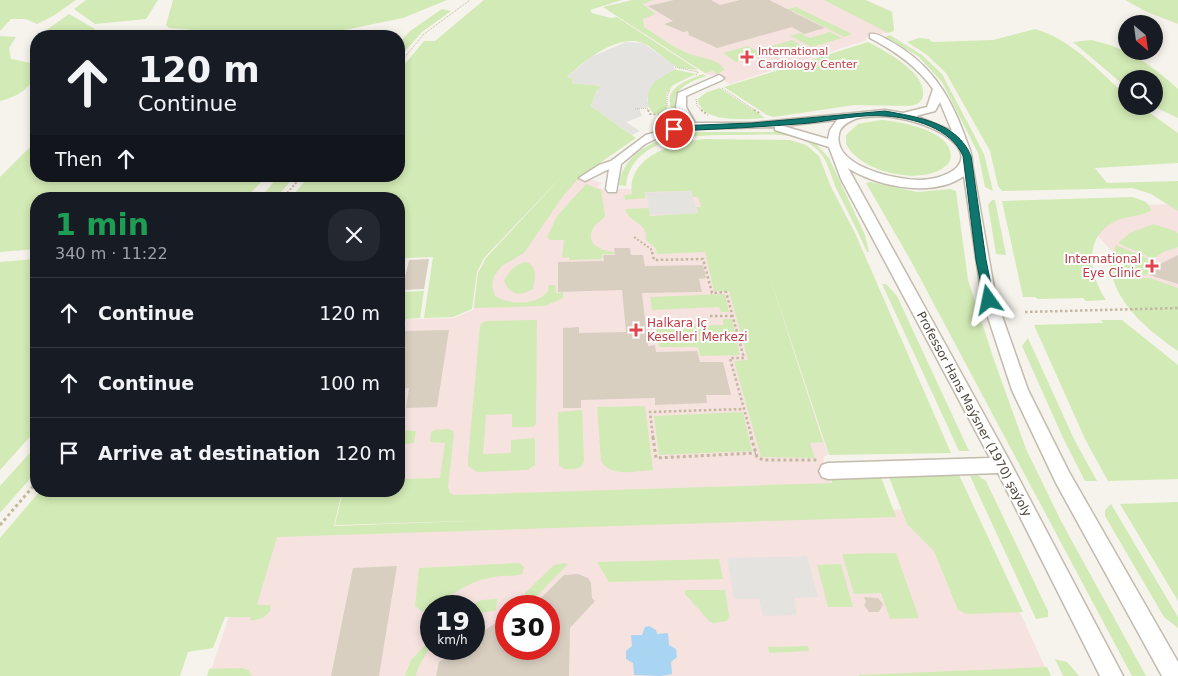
<!DOCTYPE html>
<meta charset="utf-8">
<style>
body{margin:0;font-family:"DejaVu Sans",sans-serif;background:#242831;color:#f1f3f6;height:100vh;display:flex;flex-direction:column;font-size:19px;white-space:nowrap}
*{box-sizing:border-box;margin:0}
p{font-size:16px;color:#9ea1a6}
.icon{flex:none;width:28px;height:28px;fill:none;stroke:currentColor;stroke-width:2;stroke-linecap:round;stroke-linejoin:round}
.map{position:relative;flex:1;overflow:hidden}
.details{position:absolute;left:30px;top:192px;width:375px;height:305px;display:flex;flex-direction:column;background:#171b24;border-radius:20px;box-shadow:0 2px 8px #0003}
.details>*{flex:none}
.top-card{position:absolute;left:30px;top:30px;width:375px;height:152px;border-radius:20px;box-shadow:0 2px 8px #0003;background:#171b24;color:#f1f3f6;overflow:hidden}
.needle{width:32px;rotate:151deg}
.controls{position:absolute;left:1118px;top:15px;display:grid;gap:10px}
.controls a{display:grid;place-items:center;width:45px;height:45px;border-radius:50%;background:#171b24;box-shadow:0 2px 8px #0003;font-size:25px}
.speed{position:absolute;left:420px;top:595px;display:flex;gap:10px;font-size:25px;font-weight:700;text-align:center}
.speed>*{display:grid;place-content:center;width:65px;height:65px;border-radius:50%;background:#171b24;box-shadow:0 2px 8px #0003;line-height:1}
.speed small{font-size:12px;font-weight:400}
.speed .limit{border:8px solid #d22;background:#fff;color:#111}
.pin{position:absolute;display:grid;place-items:center;width:42px;height:42px;color:#fff;margin:-21px;border:2px solid #fff;border-radius:50%;box-shadow:0 1px 5px #0007}
.me{position:absolute;width:55px;margin:-28px;rotate:348deg;stroke-linejoin:round;filter:drop-shadow(0 0 4px #0008)}
.turn{display:flex;align-items:center;gap:18px;height:105px;padding:0 25px;font-size:22px}
.turn .icon{width:65px;height:65px;stroke-width:2.5}
.turn b{display:block;font-size:35px;line-height:42px}
.then{display:flex;align-items:center;height:48px;padding:0 25px;background:#0003;gap:10px;font-size:19px}
.round{display:grid;place-items:center;flex:none;width:52px;height:52px;border-radius:20px;background:#242831}
.summary{display:flex;align-items:center;justify-content:space-between;height:85px;padding:0 25px}
h1{font-size:30px;font-weight:700;line-height:38px;color:#1e9e55}
ul{padding:0;list-style:none}
li{display:flex;align-items:center;gap:15px;height:70px;padding:0 25px;border-top:1px solid #363941}
li div{flex:1}
li b{display:block;font-size:19px}
li em{font-style:normal}
.map>svg:first-child{display:block}
.medical{fill:#f6e3e0;fill-rule:evenodd}
.green{fill:#d2eab5}
.parking{fill:#e5e3e0}
.water{fill:#a9d4f2}
.building{fill:#d8cfc1}
.lines{fill:none;stroke-linecap:round;stroke-linejoin:round}
.street-casing{stroke:#c2bbae;stroke-width:3}
.path-far3{stroke:#c4b79f;stroke-width:1;stroke-dasharray:1 1;stroke-linecap:butt}
.path-far2{stroke:#c4b79f;stroke-width:2;stroke-dasharray:2 2;stroke-linecap:butt}
.path-far1{stroke:#c4b79f;stroke-width:2.5;stroke-dasharray:2.5 2.5;stroke-linecap:butt}
.path{stroke:#c4b79f;stroke-width:3;stroke-dasharray:3 3;stroke-linecap:butt}
.street{fill:#fff;fill-rule:evenodd}
.route{fill:#0f766e;stroke:#0a4d48}
.health-dot{fill:#e0444e;stroke:#fff;stroke-width:2}
.labels{text-anchor:middle;dominant-baseline:central;stroke-width:4;stroke-linejoin:round;paint-order:stroke}
.far-health-label{font-size:11px;fill:#be3a42;stroke:#fff;text-anchor:start}
.health-label{font-size:12px;fill:#be3a42;stroke:#fff;text-anchor:end}
.street-label{font-size:12px;fill:#4b4439;stroke:#fff}
</style>
<div class="map">
<svg width="1178" height="676" viewBox="0 0 1178 676">
<rect width="100%" height="100%" fill="#f6f3ec"/>
<path class="medical" d="M632,0h234l26,11 2,20 -29,7 2,2 -137,44 -15,-9h-7l-105,-68z
M568,171l34,12 -5,4 6,2 136,-2 89,267 -5,4 16,49 -504,18 8,-34h56v-138l8,-34 47,-1 19,-8 5,-37 8,-15z
M1178,204v121l-106,-118z
M972,507l77,169h-840l49,-146zM431,606h43v43h-43zM506,606h43v43h-43z"/>
<path class="green" d="M0,0h76l-23,16 -16,8 -11,-5h-15l-11,12z
M86,0h72l-12,19 -51,5 -21,-15z
M173,0h274l-44,18 -88,18h-109l-12,-6 -25,-2 -3,-3z
M484,0h138l-32,10 2,3 19,5 6,-1 81,53c-6,-1 -18,-1 -23,-4 -10,-5 -20,-18 -32,-23 -25,-10 -59,18 -76,34l7,2 -2,4 31,3 -6,4 -6,16 45,32 -55,38 -18,20 -39,57 -22,13 -8,10 -2,10 3,10c14,9 42,10 53,-5l1,-6h6l1,8 7,-1v6l-18,8 -71,2 4,-35 8,-15 81,-87 -83,87 -7,14 -5,37 -19,8 -29,1 9,-61 -28,1 -5,34 24,-1 -4,27 -14,1 -7,32v-152h-109l19,-23h90v-105l25,-30h11z
M633,0h22l-13,4 14,10 -13,5 1,8c16,10 32,23 49,28 10,3 28,5 31,15l-7,4 -4,-3 -8,2 -102,-66z
M824,0h41l27,12 2,19 -6,2z
M1125,0h53v24l-31,-12z
M796,7l56,27 -8,3 -51,-26 -23,6 -3,-2z
M442,9l9,2 -29,21 -23,26v-15l11,-12z
M69,14l26,15 -6,7h-51z
M1035,29c38,11 62,41 91,66v11h14l38,27v30l-83,5 12,15 71,-2v30l-27,-17 -18,-6 -131,3 -4,-5 -8,-35 -44,-78 -19,-18 -20,-13 12,-4 10,1 3,3 61,-2z
M830,32l12,6 -30,9 -22,-11 10,-3 10,5z
M890,35l32,20 20,19 42,80 9,37 -8,-4 -7,-34 -36,-71 -24,-26 -32,-19z
M0,36l16,1 -7,11 2,11 25,5c0,22 -16,32 -36,37z
M792,40l15,9 -3,1 -6,-4 -24,7 5,4 -3,1 -15,-9z
M1091,40c35,7 61,25 87,49v29l-25,-12 1,-27h-28v8l-53,-45z
M868,42c17,9 58,30 55,53 -1,8 -7,10 -14,11l-55,-1 -80,12 -7,-2 -43,-28z
M748,46l14,8 -26,8 -13,-9z
M673,69l23,5 -23,11 -7,10 1,17 -13,2c-9,-8 -8,-24 0,-32 5,-6 16,-9 19,-13z
M703,74l3,2c-17,6 -38,14 -29,35l-4,1c-12,-23 11,-31 30,-38z
M720,88l45,30c-16,1 -66,6 -67,-19l9,-7z
M881,120c20,1 81,13 68,43 -23,25 -89,10 -103,-19v-9l12,-11z
M693,132h89l32,10 15,16 36,77 4,17h-2c-9,-21 -20,-41 -30,-62 -7,-15 -9,-33 -23,-43 -19,-16 -48,-12 -70,-12 -40,0 -112,-3 -118,51l-7,-1c4,-35 43,-49 74,-53z
M704,139l86,1 16,5 13,11 12,31 24,46 96,220 -122,2 -60,-180 54,167 -13,1 5,15 -54,-1 -27,-96 14,-1 -19,-69h-15l-9,-39 -48,2 -1,-5 -10,-9c3,-18 -17,-16 -21,-31l24,-1 1,8 48,-3 -2,-6h5l-3,-10h-5l-2,-6 -46,1 1,6 -21,2 -1,-5 8,-1c-5,-38 43,-52 72,-55z
M36,141v35h231l-22,23h-209v50l-36,3v-75z
M279,176h16l-20,23h-16z
M870,182l47,10 33,-3 6,2 12,89 25,77 33,92 35,72 85,155h-14l-221,-415 -45,-78z
M586,184l15,6 4,26c-3,5 -9,7 -12,12 -8,16 8,23 21,24v2h-12v5l-33,1v-3l-7,1 2,-18h-14l-3,-3 10,-21z
M1133,197l13,5 6,8c-10,6 -23,6 -34,10 -35,15 -30,53 -12,80l-20,1 -3,-3 -45,1 -3,-2h-12l-21,-96z
M992,200h3l11,55 -10,-1 -8,-49z
M1153,224l22,7 3,3v13l-15,5 -10,7 -35,-16 12,-10z
M1116,245l40,17 -9,13 -35,2 -2,-14z
M36,259v171l-36,40v-208z
M527,262c11,5 8,17 6,27 -13,8 -23,6 -29,-8 5,-10 12,-18 23,-19z
M1150,278l28,10v63c-25,-17 -56,-42 -65,-72z
M882,284h4l11,12 72,155h-10z
M725,294l4,18h-8l-2,-5 -67,3 -2,-13z
M723,319h9l8,36 -40,1 -2,-9h-39l-3,-21 67,-1z
M537,320l-1,104 -3,3h-21v-13l-26,1 -3,39 28,-1v-13l24,-2v27l-7,5 -51,2 -9,-6v-6l12,-135 6,-4z
M1101,320h21l56,45v114l-70,2 -22,-40 -52,-116 69,-2z
M1028,338l46,101 23,42h-12l-22,-43 -41,-92z
M645,406l8,64c-17,1 -42,8 -52,-9l-4,-54z
M582,410l2,51c-3,10 -12,8 -20,8l-5,-4 -1,-53z
M743,412l9,39 -93,4 -5,-39z
M448,429l4,1 2,4 -6,53 2,6 4,2 378,-12 -1,-4 50,-2 15,40 -619,20 -20,68h13l1,5 -8,8 -13,3 1,-4h-26l-12,31 -25,4 -8,24h-180v-138l40,-47h302l-8,35 162,-6 -161,5 8,-34h56v-12l41,-1 5,-35 -15,-1 1,-10 4,-2z
M399,430l17,1 -2,12 -15,2z
M36,446v26l-36,41v-27z
M959,475l64,137 -57,2 -8,-4 -24,-59 -27,-27 -18,-47z
M977,475l9,6 62,130v6l-12,2 -66,-143z
M1178,502v99l-58,-97z
M1111,504l67,113v11l-14,-11 -59,-101v-6z
M896,553l23,65 -29,1 -9,-26 -27,1 -12,-40z
M719,559l4,20 -114,3 -12,-20z
M519,563l5,4 -2,7c-9,3 -18,1 -28,3 -22,3 -39,14 -55,29h-8l-1,7h-6l-9,-7 4,-38z
M565,563l3,1 -40,41h-4l1,-12 29,-28z
M841,564l12,43h-25l-11,-42z
M685,590h40l4,26 -2,5 -14,2 -4,-2 -24,-27z
M497,599l-1,11 -22,5v-9h-6l14,-6z
M431,639c0,13 -13,23 -15,37h-11l6,-16z
M808,646l1,5 -40,2 -1,-6z
M1055,659l12,3 12,14h-16z
M1047,667l4,9h-193l2,-1z
M242,668l6,2 4,6h-45l2,-7z"/>
<path class="parking" d="M626,42l17,1 31,22v5l-20,12 -5,8 -2,10 3,7 -11,1 3,8 -16,6 14,9 -8,4 -41,-29 6,-16 5,-4 -30,-3 2,-4 -7,-2 24,-20z
M691,191l6,22 -47,2 -4,-22z
M807,556l11,41 -24,1 3,17 -34,1 -4,-17h-25l-7,-41z"/>
<path class="water" d="M649,626l7,4 1,4 11,-1 1,12 7,4 1,8 -6,5 1,12 -11,2 -27,-1 -1,-12 -7,-4v-8l6,-5 -1,-11h11l3,-8z"/>
<path class="building" d="M674,0h37l9,5 20,-5h29l56,28 -21,6 -12,-7 -75,21 -28,-13 -1,-4 -5,1 -19,-8 9,-3 -25,-15z
M614,248h16l1,7h12l2,11 58,-1 3,13 -7,1 3,13 -60,1 6,53 7,-1 1,7 41,-1 3,11h23l8,33h-25l1,8 -52,2v-7l-74,2v8h-18v-80l16,-1v6l47,-1 -4,-42 -64,2v-30l46,-1 -1,-6h12z
M1178,255v29l-29,-9 11,-11z
M429,259l-5,30 -22,1 7,-30z
M449,330l-12,77 -31,1 3,-20 -10,1v-34l5,-24z
M397,566l-18,110h-48l22,-108z
M578,574l10,4 3,5 1,15 3,3 -25,27 -1,48h-133l3,-14 19,-13h16v-11l24,-17 8,11v17h43v-43h-16l31,-31z
M864,597l14,1 5,6 -4,8h-10l-5,-7 2,-3z"/>
<g class="lines">
<g class="street-casing">
<path id="street" d="M870,34c7,-1 12,3 18,6 40,21 61,53 76,94 3,10 9,19 8,29l24,136 32,91 41,82 109,190v14h-16l-106,-193 -44,-93 -30,-91 -18,-123c-31,22 -86,11 -116,-8l161,292 114,216h-23l-102,-203 -170,6 -6,-2 -3,-6 3,-6 6,-2 162,-5 -149,-279 -12,-32 -54,-17v-3l-84,2 -29,7 -17,8 -24,20 -5,28h-8l-2,-3 3,-20 -24,12 -6,-3 20,-13 12,-4 35,-26 39,-11 -9,-17 2,-14 41,-18 5,3 -2,2 -36,16v11l9,16h57l133,-13 18,3 24,-6 6,-18c-16,-23 -38,-38 -63,-51zM940,102l12,29 -36,-15 19,-5zM885,116c20,3 40,7 58,18 39,25 9,45 -23,46 -23,0 -88,-13 -81,-46 1,-8 9,-12 16,-15 9,-3 20,-2 30,-3zM837,120l-7,10 -2,9 -45,-13z"/>
</g>
<path class="path-far3" d="M399,64l25,-30 46,-34
M675,67l23,5 -2,3
M722,88l34,23
M696,99l1,7 6,5
M667,106v-10l3,-6
M635,109l12,-1 1,3"/>
<path class="path-far2" d="M648,110l2,4 19,1v-3
M701,110l7,5
M754,110l7,4
M282,199l20,-23
M634,237l17,12 1,4"/>
<path class="path-far1" d="M652,252l2,8 49,-1 9,34 14,-1 18,66h-14l22,80
M1025,312l153,-4
M710,316h23
M653,438l-3,-26 93,-3"/>
<path class="path" d="M653,437l3,21 100,-5
M751,437l6,20 6,3h55
M0,525l36,-42"/>
<use href="#street" class="street"/>
</g>
<path class="route" d="M885,111c32,6 72,11 86,45l15,104 8,40 -1,2 -4,1 -5,-3 -8,-40 -13,-104c-12,-28 -50,-38 -77,-40 -24,-2 -52,4 -76,7 -45,4 -91,6 -136,8l-4,-2 4,-3 78,-3z"/>
<g class="health-dot">
<path d="M744.5 49.5h5v5h5v5h-5v5h-5v-5h-5v-5h5z"/>
<path d="M1149.5 258.5h5v5h5v5h-5v5h-5v-5h-5v-5h5z"/>
<path d="M633.5 322.5h5v5h5v5h-5v5h-5v-5h-5v-5h5z"/>
</g>
<g class="labels">
<g class="far-health-label">
<text x="758" y="51">International<tspan x="758" dy="13">Cardiology Center</tspan></text>
</g>
<g class="health-label">
<text x="1141" y="259">International<tspan x="1141" dy="14">Eye Clinic</tspan></text>
<text x="647" y="323" text-anchor="start">Halkara Iç<tspan x="647" dy="14">Keselleri Merkezi</tspan></text>
</g>
<g class="street-label">
<text transform="translate(974 414) rotate(62)">Professor Hans Maýsner (1970) şaýoly</text>
</g>
</g>
</svg>
<div class="controls">
<a><svg class="needle" viewBox="-14 -14 28 28"><path d="M0-13l5 13h-10z" fill="#e53935"/><path d="M0 13l5-13h-10z" fill="#9ea1a6"/></svg></a>
<a><svg class="icon" aria-label="search" viewBox="0 0 24 24"><circle cx="10" cy="10" r="6"/><path d="M15 15l6 6"/></svg></a>
</div>
<div class="speed"><div>19<small>km/h</small></div><div class="limit">30</div></div>
<div class="pin" style="left:674px;top:129px;background:#d93025"><svg class="icon" aria-label="arrive" viewBox="0 0 24 24"><path d="M6 21V4h12l-3 4 3 4H6"/></svg></div>
<svg class="me" style="left:989px;top:300px" viewBox="-20 -20 40 40"><path d="M0-17L14 15 0 8-14 15z" fill="#0f766e" stroke="#fff" stroke-width="4"/></svg>
<div class="top-card">
<div class="turn"><svg class="icon" aria-label="ahead" viewBox="0 0 24 24"><path d="M12 20V5M6 11l6-6 6 6"/></svg><div><b>120 m</b>Continue</div></div>
<div class="then">Then<svg class="icon" aria-label="ahead" viewBox="0 0 24 24"><path d="M12 20V5M6 11l6-6 6 6"/></svg></div>
</div>
<section class="details">
<div class="summary"><div><h1>1 min</h1><p>340 m · 11:22</p></div><a class="round"><svg class="icon" aria-label="close" viewBox="0 0 24 24"><path d="M6 6l12 12M18 6L6 18"/></svg></a></div>
<ul>
<li><svg class="icon" aria-label="ahead" viewBox="0 0 24 24"><path d="M12 20V5M6 11l6-6 6 6"/></svg><div><b>Continue</b></div><em>120 m</em></li>
<li><svg class="icon" aria-label="ahead" viewBox="0 0 24 24"><path d="M12 20V5M6 11l6-6 6 6"/></svg><div><b>Continue</b></div><em>100 m</em></li>
<li><svg class="icon" aria-label="arrive" viewBox="0 0 24 24"><path d="M6 21V4h12l-3 4 3 4H6"/></svg><div><b>Arrive at destination</b></div><em>120 m</em></li>
</ul>
</section>
</div>
